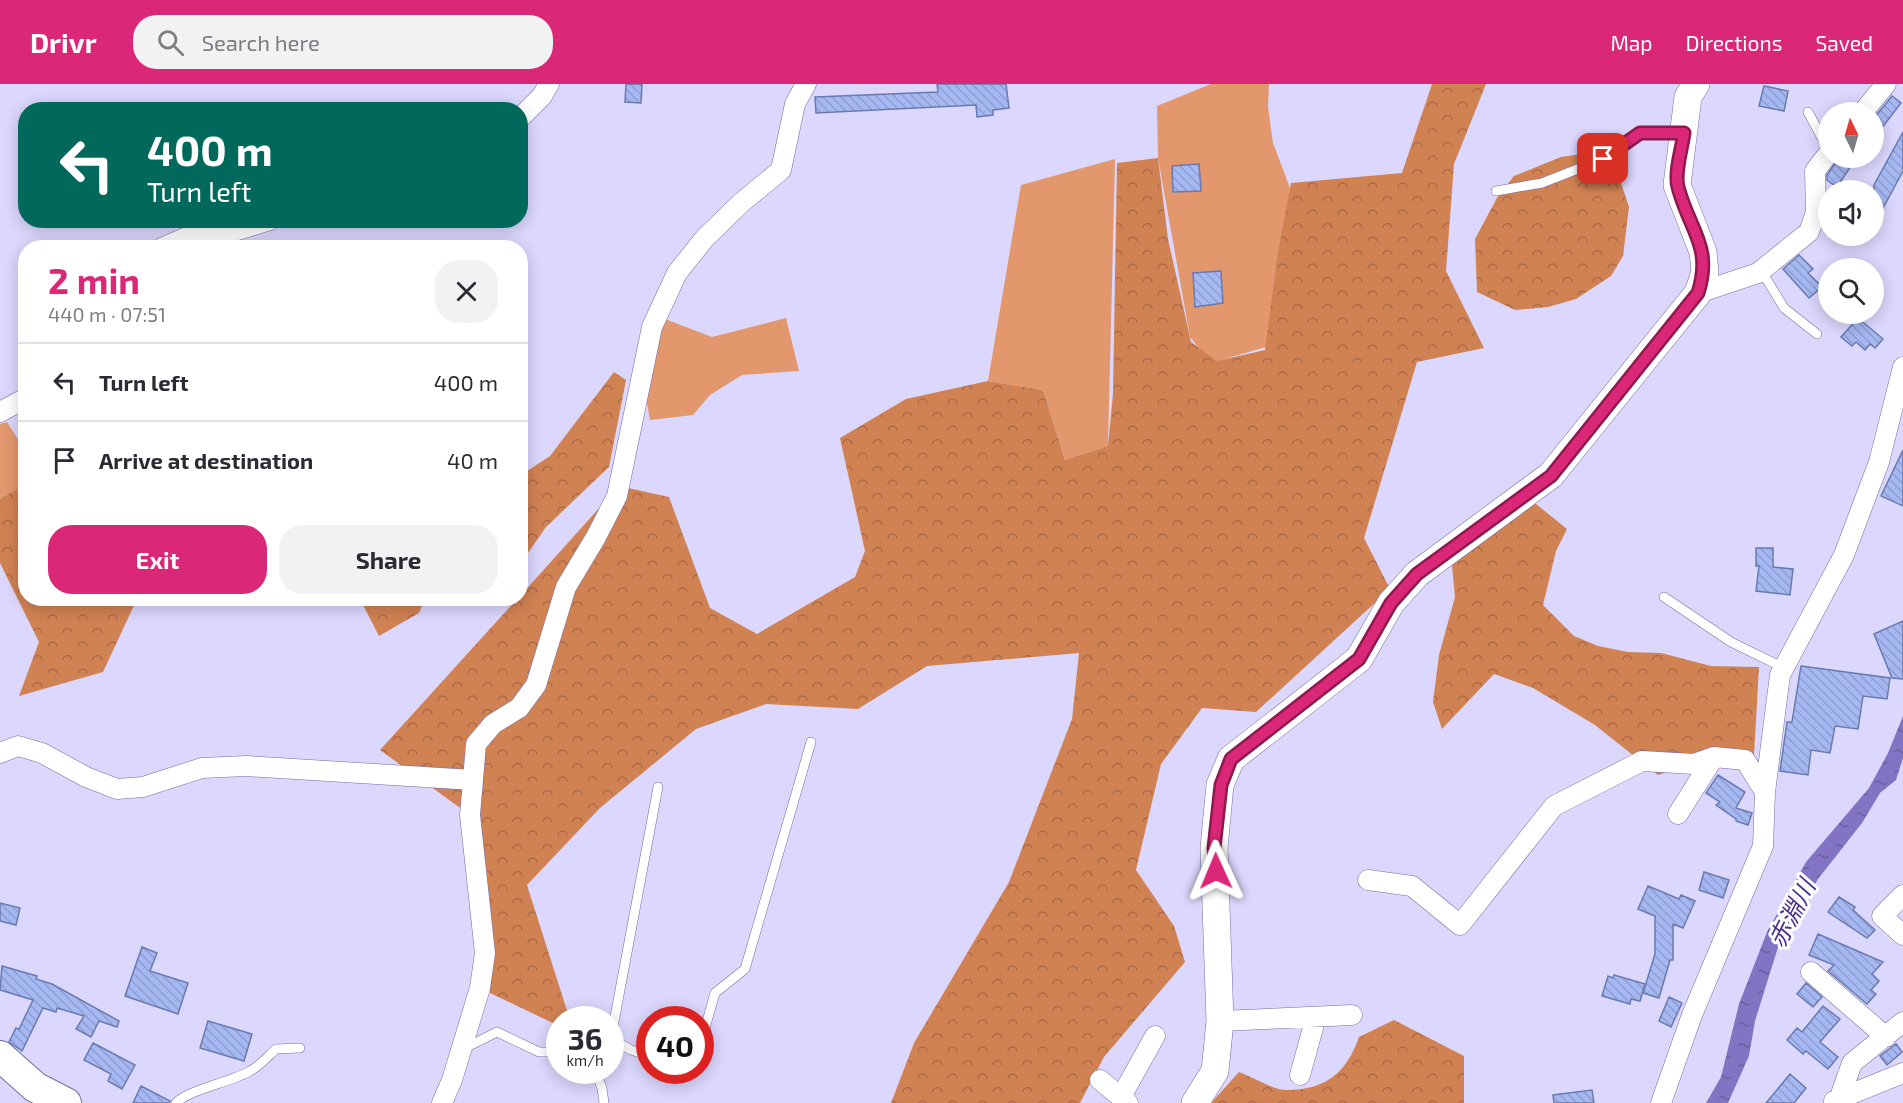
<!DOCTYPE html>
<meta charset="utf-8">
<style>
body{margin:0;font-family:"Exo 2","Noto Sans JP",sans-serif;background:#f2f2f3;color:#2b2b33;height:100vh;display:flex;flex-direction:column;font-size:22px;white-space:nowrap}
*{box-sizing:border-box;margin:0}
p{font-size:20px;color:#7c7c81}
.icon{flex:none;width:33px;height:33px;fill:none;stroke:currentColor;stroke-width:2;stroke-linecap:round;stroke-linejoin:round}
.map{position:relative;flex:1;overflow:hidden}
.side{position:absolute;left:18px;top:156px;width:510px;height:366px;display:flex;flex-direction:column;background:#fff;border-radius:24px;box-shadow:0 3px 15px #0003}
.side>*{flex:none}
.banner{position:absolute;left:18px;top:18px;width:510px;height:126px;border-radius:24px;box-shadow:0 3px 15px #0003;background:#00695c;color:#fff;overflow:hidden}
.needle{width:39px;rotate:355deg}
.controls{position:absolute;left:1818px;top:18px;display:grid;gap:12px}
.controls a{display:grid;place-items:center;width:66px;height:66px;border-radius:50%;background:#fff;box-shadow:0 3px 15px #0003;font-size:30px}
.speed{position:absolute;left:546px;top:922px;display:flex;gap:12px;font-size:30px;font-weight:700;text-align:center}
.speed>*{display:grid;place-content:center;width:78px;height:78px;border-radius:50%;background:#fff;box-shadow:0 3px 15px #0003;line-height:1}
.speed small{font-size:15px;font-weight:400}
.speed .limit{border:9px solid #d22;background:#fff;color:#111}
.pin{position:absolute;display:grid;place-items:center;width:51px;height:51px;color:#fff;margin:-26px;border-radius:12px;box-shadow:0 3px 9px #0006}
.me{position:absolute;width:66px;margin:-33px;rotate:359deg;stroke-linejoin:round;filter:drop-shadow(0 0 4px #0008)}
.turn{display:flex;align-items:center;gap:21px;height:126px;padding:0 30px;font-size:27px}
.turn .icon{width:78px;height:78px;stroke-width:2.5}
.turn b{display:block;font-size:42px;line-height:51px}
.round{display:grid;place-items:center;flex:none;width:63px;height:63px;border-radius:24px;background:#f2f2f3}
.overview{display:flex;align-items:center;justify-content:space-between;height:102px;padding:0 30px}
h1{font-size:36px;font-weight:700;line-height:45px;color:#db2777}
.button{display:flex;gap:12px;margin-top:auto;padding:12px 30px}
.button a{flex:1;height:69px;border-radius:24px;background:#db2777;color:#fff;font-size:24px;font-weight:700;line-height:69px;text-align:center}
.button a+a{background:#f2f2f3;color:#2b2b33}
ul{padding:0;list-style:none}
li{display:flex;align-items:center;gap:18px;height:78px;padding:0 30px;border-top:2px solid #e1e1e2}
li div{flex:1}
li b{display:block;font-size:22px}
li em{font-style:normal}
header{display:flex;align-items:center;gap:36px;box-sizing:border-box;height:84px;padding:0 30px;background:#db2777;color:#fff}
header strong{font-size:28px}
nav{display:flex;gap:33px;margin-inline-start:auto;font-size:21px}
.search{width:420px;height:54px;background:#f2f2f3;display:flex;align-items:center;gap:15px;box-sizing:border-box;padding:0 21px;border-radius:24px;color:#7c7c81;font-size:22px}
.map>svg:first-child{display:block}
.grass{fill:#e2976c}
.forest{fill:url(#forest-crowns)}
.water{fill:url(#water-ripples)}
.building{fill:url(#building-back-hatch);stroke:#697ab1;stroke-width:1.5}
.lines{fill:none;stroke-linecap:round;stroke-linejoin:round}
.lane-casing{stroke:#746ca4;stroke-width:10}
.street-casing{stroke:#746ca4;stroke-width:21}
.secondary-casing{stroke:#746ca4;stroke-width:28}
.primary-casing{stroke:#746ca4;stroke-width:32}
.lane{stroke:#fff;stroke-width:9}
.street{stroke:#fff;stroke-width:20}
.secondary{stroke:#fff;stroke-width:27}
.primary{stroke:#fff;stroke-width:30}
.route-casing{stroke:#8e194d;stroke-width:15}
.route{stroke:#db2777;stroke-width:10}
.labels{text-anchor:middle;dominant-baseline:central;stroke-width:6;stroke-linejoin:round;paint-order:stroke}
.water-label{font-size:24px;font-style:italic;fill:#4a318f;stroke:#fdfdfd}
</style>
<header>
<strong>Drivr</strong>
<div class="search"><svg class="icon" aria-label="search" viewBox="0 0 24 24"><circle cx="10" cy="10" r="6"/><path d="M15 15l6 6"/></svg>Search here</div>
<nav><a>Map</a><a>Directions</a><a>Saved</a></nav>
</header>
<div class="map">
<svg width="1903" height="1019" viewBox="0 0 1903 1019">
<defs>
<pattern id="forest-crowns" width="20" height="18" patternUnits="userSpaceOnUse" patternTransform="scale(1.5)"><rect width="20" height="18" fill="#d18253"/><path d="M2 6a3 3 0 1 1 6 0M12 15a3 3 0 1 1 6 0" fill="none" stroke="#aa6a46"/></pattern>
<pattern id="water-ripples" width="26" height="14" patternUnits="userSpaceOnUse" patternTransform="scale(1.5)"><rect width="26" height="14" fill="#8274c2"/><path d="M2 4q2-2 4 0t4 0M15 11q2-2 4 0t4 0" fill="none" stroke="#6a5f9f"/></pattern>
<pattern id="building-back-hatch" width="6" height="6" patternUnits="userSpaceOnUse" patternTransform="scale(1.5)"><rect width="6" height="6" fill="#a5b8f2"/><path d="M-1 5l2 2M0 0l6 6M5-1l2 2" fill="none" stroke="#8e9ed0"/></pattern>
</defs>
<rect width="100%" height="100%" fill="#dbd7fd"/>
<path class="grass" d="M1211,0h58l-1,23 5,36 17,45 -24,159 -55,16 -21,-26 -32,-179 -1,-52z
M1115,75l-7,287 -43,14 -22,-70 -55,-9 33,-196z
M786,234l13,53 -57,4 -32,20 -17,20 -43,5 -6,-34 21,-67 47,18z
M7,338l19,30 -1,32 -25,15v-75z"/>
<path class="forest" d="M1432,0h54l-32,80 -8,107 38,77 -67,14 -53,176 26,51 -134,123 -54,-4 -41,56 -25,106 38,56 11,36 -81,95 -24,46h-189l23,-60 95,-161 63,-163 7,-66 -152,13 -69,43 -92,-5 -70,25 -96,79 -73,77 43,135h-10l-1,6 -69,-33 -20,-178 -90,-65 137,-151 3,-1 1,-3 98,-109 50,11 41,111 47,26 98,-57 10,-26 -25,-113 66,-39 82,-18 55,9 22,70 43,-14 5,-52 4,-231 41,-5 10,81 23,103 26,19 48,-11 13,-98 13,-69 111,-10z
M1589,69l26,12 14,42 -6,49 -12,20 -35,23 -28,8 -33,3 -38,-18 -2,-53 23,-43 16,-20 47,-19z
M614,288l12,8 -17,87 -63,60 -25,36v-88l29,-19z
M25,400l1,114 111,1 -34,73 -84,24 20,-54 -39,-79v-64z
M1525,411l42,34 -11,22 -13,54 31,31 24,10 30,6 33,1 50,13 48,1 -6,107 -51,-13 -44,14 -63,-50 -62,-37 -39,-14 -52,55 -9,-27 6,-47 16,-58 -4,-41z
M360,515h65l-6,14 -40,23z
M1394,936l70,36v47h-253l28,-31c14,5 34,18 48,18 39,0 60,-18 72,-53z"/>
<path class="water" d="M1903,632v42l-7,22 -16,13 -18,30 -44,56 -39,65 -24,77 -6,35 -21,47h-22l15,-26 18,-73 28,-72 39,-70 63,-74 19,-35z"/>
<path class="building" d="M626,0h16l-1,19 -16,-1z
M937,0h69l3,24 -16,2v5l-16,2 -1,-12 -160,8 -1,-16 123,-5z
M1764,2l24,5 -4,20 -25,-5z
M1892,12l9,7 -27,35v-20z
M1903,48v39l-29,54v-40z
M1839,74l14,5 -16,24 -10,-7v-5z
M1199,80l2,27 -28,1 -1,-26z
M1799,171l14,14 -5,4 14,14 -13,11 -26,-29z
M1221,187l2,32 -28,4 -2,-34z
M1858,234l25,21 -8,9 -5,-4 -5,6 -9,-8 -4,4 -11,-9z
M1903,366v56l-22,-10z
M1756,464h17v19l20,2 -3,26 -34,-4 3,-25h-3z
M1903,537v58l-11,-1 -18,-44z
M1801,582l89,12 -3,21 -24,-3 -5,33 -23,-3 -5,27 -19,-3 -3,25 -28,-4 7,-49h5z
M1718,691l27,17 -9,16 16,5 -4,12 -12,-4v-2l-20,-14 4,-3 -14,-9z
M1704,788l25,8 -6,18 -24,-8z
M1648,802l31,13 2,-4 14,6 -12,27 -10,-4v36h-3l-11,38 -16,-5 12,-39v-38l-17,-7z
M1839,813l16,10 -2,3 22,20 -8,8 -39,-26z
M0,819l20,5 -4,17 -16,-4z
M1818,850l65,28 -11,12 7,7 -8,9 5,4 -9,10 -39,-33 6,-6 -25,-10z
M142,863l15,6 -7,18 38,12 -10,31 -53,-18z
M2,882l35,10 -1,3 16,5 67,37 -2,6 -18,-6 -8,16 -15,-8 8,-13 -27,-8 -1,4 -13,-4 -21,43 -13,-9 7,-14 3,1 14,-29 -33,-10z
M1614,891l31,9 -5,17 -9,-2 -1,5 -28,-8 6,-20 5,2z
M1806,899l16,14 -9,10 -16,-13z
M1669,913l13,6 -11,24 -12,-6z
M1823,922l17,13 -20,23 18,15 -10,12 -22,-18 -3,3 -16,-14 10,-12 5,4z
M208,937l44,13 -8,27 -44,-13z
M93,959l42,22 -13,24 -14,-8 3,-7 -27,-14z
M1896,960l6,8 -15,13 -7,-9z
M1790,990l16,14 -12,15h-28z
M141,1002l29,15 -1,2h-36z
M1592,1006l2,13h-40l-1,-8z"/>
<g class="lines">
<g class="lane-casing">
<path id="lane" d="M1808,28l20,37
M1496,107l46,-8 61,-24 37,-26h41
M1761,186l23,38 33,26
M1664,513l67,45 53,26
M610,954l21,12 19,6
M611,954l47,-251
M700,962l15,-53 30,-24 66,-227
M463,965l34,-17 42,20h21
M595,987l7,17 2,15
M176,1019c12,-13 55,-21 74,-32 10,-5 18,-15 26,-22l24,-1"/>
</g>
<g class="street-casing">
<path id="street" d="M1863,28l23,-28
M520,34l22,-22 7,-12
M162,164l23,-10 46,-6 39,-12
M1698,209l60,-20 51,-41 7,-20 -1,-41 13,-17
M0,328l26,-14
M0,669l18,-7 24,7 44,24 31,12 26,-2 59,-19 44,-2 227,14 -3,35 15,138 -5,35 -28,92 -10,23
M473,696l3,-36 17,-20 26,-16 17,-23 30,-98 30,-50 21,-41 35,-169 25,-54 28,-35 36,-35 40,-33 14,-66 11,-20
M1678,730l36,-57
M1368,796l44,6 48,39 94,-119 88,-45 52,3 20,-7 31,3 20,32
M1903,811l-21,21 21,19
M1811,888l75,65
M1220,937l132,-6
M1300,991l16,-58
M1100,996l28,23
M1121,1013l34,-61
M1840,1013l12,-34 51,-41
M1834,1017l69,-28
M1661,1019l31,-88 71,-169 2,-54 15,-117 64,-120 35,-93 24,-95"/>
</g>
<g class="secondary-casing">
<path id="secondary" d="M1195,1019l20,-32 5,-50 -6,-173 6,-63 11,-26 128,-100 32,-56 26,-29 134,-99 147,-182 7,-21 -2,-20 -26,-67 11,-88 8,-13"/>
</g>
<g class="primary-casing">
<path id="primary" d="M0,972l35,31 31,16"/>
</g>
<use href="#lane" class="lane"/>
<use href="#street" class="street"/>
<use href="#secondary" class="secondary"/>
<use href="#primary" class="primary"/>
</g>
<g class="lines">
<g class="route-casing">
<path id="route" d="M1216,787l-2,-23 7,-63 10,-26 128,-100 32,-56 26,-29 134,-98 147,-183c15,-47 -9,-63 -20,-106 -4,-14 4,-39 6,-54h-44l-37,26"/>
</g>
<use href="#route" class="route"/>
</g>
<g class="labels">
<g class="water-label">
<text transform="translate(1791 829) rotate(-63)">赤淵川</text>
</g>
</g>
</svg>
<div class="controls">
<a><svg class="needle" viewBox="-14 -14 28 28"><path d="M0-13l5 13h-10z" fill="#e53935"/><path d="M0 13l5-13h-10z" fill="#7c7c81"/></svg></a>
<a><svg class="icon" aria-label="sound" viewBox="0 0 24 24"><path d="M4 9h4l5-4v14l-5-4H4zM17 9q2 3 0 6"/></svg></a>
<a><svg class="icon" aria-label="search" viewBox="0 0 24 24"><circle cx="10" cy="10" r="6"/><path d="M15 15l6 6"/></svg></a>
</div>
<div class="speed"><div>36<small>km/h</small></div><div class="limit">40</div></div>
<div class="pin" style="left:1603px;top:75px;background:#d93025"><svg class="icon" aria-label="arrive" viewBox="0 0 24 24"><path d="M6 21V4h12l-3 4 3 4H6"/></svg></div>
<svg class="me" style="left:1216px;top:787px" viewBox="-20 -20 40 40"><path d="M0-17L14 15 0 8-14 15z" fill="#db2777" stroke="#fff" stroke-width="4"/></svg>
<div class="banner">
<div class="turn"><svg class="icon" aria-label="left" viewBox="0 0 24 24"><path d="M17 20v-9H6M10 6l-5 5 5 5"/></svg><div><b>400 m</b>Turn left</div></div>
</div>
<section class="side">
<div class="overview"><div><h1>2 min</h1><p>440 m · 07:51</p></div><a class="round"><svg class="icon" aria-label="close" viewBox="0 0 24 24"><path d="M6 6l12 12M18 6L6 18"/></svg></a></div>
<ul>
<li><svg class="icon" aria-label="left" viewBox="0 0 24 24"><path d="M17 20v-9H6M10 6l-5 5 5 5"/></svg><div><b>Turn left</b></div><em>400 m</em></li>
<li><svg class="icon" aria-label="arrive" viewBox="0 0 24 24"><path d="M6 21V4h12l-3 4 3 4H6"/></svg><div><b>Arrive at destination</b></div><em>40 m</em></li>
</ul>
<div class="button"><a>Exit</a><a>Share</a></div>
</section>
</div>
